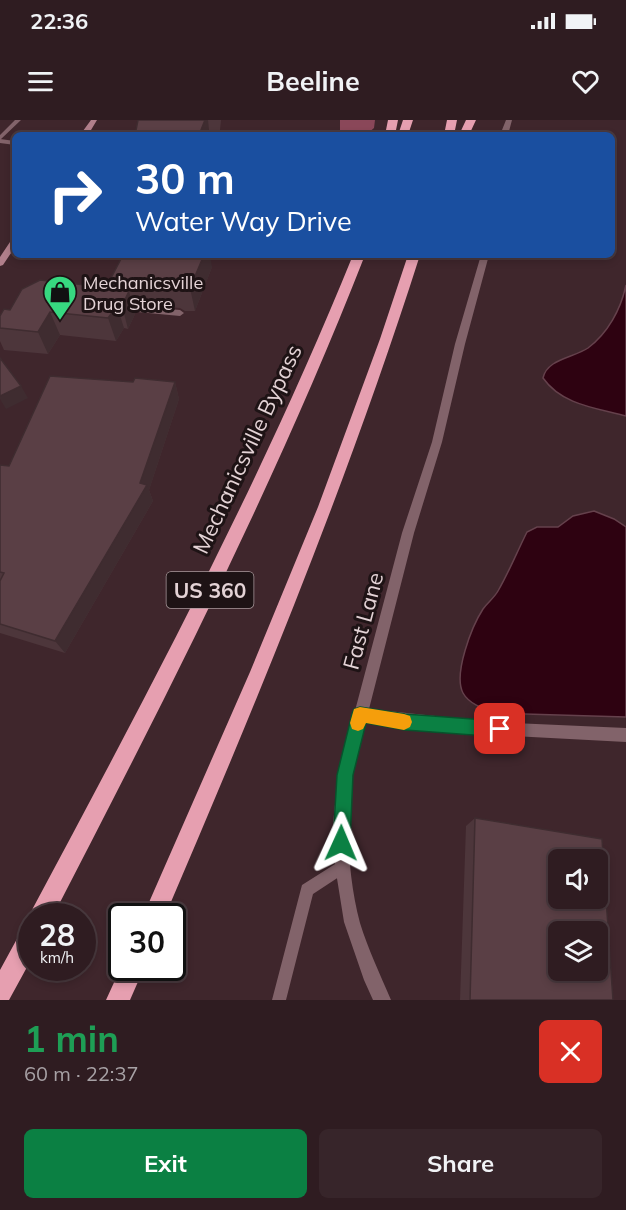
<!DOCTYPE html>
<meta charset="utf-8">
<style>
body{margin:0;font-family:Mulish,sans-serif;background:#37252a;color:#f1f3f6;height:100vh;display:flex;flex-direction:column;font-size:22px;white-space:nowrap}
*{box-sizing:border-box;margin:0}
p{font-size:20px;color:#a7a1a5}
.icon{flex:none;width:33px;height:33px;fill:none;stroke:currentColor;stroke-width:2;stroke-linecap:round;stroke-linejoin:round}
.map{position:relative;height:880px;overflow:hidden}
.side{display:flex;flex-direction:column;background:#2f1c21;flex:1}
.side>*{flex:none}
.banner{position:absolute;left:12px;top:12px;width:603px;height:126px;border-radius:9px;box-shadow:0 3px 9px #0003,0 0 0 2px #4a3a3f;background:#1a4fa0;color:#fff;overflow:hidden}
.buttons{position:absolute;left:548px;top:729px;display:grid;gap:12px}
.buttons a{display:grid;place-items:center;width:60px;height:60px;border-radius:9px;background:#2f1c21;box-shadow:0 3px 9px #0003,0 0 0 2px #4a3a3f;font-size:30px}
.speed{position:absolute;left:18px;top:783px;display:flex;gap:12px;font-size:30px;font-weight:700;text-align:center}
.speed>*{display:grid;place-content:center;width:78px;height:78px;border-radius:50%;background:#2f1c21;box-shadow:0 3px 9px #0003,0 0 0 2px #4a3a3f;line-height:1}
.speed small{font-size:15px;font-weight:400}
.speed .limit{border:3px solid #111;border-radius:9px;background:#fff;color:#111}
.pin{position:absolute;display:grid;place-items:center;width:51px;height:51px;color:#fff;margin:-26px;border-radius:12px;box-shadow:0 3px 9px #0006}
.me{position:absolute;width:66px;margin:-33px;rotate:1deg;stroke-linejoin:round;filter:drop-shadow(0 0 4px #0008)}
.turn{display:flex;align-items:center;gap:21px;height:126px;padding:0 24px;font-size:27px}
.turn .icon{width:78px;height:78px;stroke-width:2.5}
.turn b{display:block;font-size:42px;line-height:51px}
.round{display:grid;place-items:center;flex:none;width:63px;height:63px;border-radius:9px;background:#37252a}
.summary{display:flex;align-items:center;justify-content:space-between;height:102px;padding:0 24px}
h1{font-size:36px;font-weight:700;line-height:45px;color:#1e9e55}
.cta{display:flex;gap:12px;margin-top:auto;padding:12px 24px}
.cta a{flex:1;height:69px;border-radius:9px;background:#0b8043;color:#fff;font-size:24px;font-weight:700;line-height:69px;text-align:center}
.cta a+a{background:#37252a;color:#f1f3f6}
.status{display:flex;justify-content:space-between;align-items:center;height:42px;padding:0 30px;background:#2f1c21;direction:ltr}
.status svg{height:16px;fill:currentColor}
header{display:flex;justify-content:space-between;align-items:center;height:78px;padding:0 24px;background:#2f1c21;font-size:27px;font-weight:700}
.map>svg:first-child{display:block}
.forest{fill:#8a4759}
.water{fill:#2e0211;stroke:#65414c;stroke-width:1.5}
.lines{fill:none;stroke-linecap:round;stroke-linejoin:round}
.service{fill:#82636a;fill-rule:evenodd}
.minor{fill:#82636a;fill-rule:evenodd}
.secondary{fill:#b17f8b;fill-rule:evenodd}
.trunk{fill:#e69fb0;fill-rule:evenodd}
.wall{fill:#4d363b}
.shaded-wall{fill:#3f2c30}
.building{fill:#5a3f45;stroke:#3f2c30;stroke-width:1.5;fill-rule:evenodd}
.route{fill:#0b8043;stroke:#07532c;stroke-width:1.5}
.slow{fill:#f59e0b}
.labels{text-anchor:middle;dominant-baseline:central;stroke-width:6;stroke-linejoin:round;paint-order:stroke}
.far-poi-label{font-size:18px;fill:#e4d3d6;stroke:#1e1315;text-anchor:start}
.shield{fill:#1e1315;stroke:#a9999c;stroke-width:1.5}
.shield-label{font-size:21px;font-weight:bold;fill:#e4d3d6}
.street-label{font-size:22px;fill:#e4d3d6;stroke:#1e1315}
</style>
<div class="status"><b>22:36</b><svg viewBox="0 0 49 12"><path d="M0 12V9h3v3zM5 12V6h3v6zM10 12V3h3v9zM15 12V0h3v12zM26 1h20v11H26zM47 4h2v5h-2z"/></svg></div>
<header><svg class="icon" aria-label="menu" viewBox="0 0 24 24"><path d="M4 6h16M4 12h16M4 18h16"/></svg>Beeline<svg class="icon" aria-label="heart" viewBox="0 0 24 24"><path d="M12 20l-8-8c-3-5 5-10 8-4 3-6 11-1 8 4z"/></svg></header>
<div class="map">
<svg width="626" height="880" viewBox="0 0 626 880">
<rect width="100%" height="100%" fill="#3f262c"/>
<path class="forest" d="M340,0h35l-1,8 -6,5 -28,2z"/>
<path class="water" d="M626,165v131c-30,-8 -64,-11 -83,-38 4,-19 30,-20 45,-30 20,-15 33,-39 38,-63z
M594,391l20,8 12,8v190l-131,-4c-11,-4 -26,-9 -32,-20 -10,-19 9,-67 20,-84 5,-7 11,-11 15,-18 11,-19 19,-39 29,-59l10,-5h21l15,-11z"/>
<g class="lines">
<path class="service" d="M15,0h6l-21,20v-5z
M130,186l50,4 4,3 -4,3 -53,-5v-4z
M343,739l5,2 2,5 -2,5 -35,23 -27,106h-14l30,-115z"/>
<path class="minor" d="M506,0h6l-4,15h-8z
M0,19l15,2v4l-15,-2z
M481,135h8l-24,89 -23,98 -28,91 -45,176 123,13 134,6v14l-167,-9 -93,-11c-5,17 -11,35 -14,53 -7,46 -4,103 8,148 8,26 20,51 31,77h-18l-9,-20 -20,-58 -9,-56 -2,-42 5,-49 64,-242 30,-91 23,-98z"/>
<path class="secondary" d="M91,0h6l-9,15h-8z
M12,119h3v8l-12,18 -3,1v-9z"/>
<path class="trunk" d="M388,0h10l-3,15h-10z
M403,0h10l-5,15h-10z
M447,0h10l-3,15h-10z
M466,0h10l-7,15h-10z
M353,135h12c-89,228 -200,444 -312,661h-21v4l-2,-4 3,-8c115,-215 228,-426 320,-653z
M408,135h12c-72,226 -162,444 -255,661h-22l107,-244 68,-165 62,-168z
M32,803v35l-23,42h-9v-30l24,-44z
M122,845v3h22l-14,32h-24z"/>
</g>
<path class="wall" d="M138,0h83l-1,10h-11l-2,5h-72z
M117,135h87l8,12 -17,44h-10l-5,-3 -47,-4 2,10 -7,15 -4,-1 -8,13 -56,-6 -12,19 -44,-4 -4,-9v-25l10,-6 102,-22 -2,-8 11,-22h-3z
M133,262h42l4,17 -30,91 4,11 -88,152 -65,-20v-168l9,1z
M475,698l138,182h-153l6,-174z"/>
<path class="shaded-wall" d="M205,0h3l1,10 -2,5h-8z
M204,135h6l2,12 -17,44 -5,-23z
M123,161l4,14 2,-4 6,23 -7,15 -6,-23 -3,-17v-6z
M117,186l7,22 -8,13 -8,-23z
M50,192l10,23 -12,19 -10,-22z
M175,262l4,17 -30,91 4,11 -88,152 -10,-12 85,-158z
M21,266l7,12 -22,11 -6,-10v-3z"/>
<path class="building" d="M138,0h67l-6,15h-64z
M123,135h81l-14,33h-9l-5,-3 -53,-4 -4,2v6l10,2 -7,15h-5l-9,12 -58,-6 -12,20 -38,-4v-12l4,-7 6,1 12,-21 18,-9 72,8v-6l-2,-2z
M0,238l21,28 -21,10z
M50,256l83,6 2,-4 40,4 -35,101 7,2 -92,156 -55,-17v-43l4,-8 -4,-1v-107l9,1z
M475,698l127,21 11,161h-143zM558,740h39v38h-39zM558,812h39v38h-39z"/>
<path class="route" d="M360,587l45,7 95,7 6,2 2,6 -2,6 -6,2 -95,-7 -39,-7 -13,52 -3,68 -3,6 -6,2 -6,-2 -2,-6 4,-68 15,-61 2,-5z"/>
<path class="slow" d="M360,587l44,7 6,2 2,6 -2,5 -6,3 -38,-7 -3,6 -5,2 -6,-2 -2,-6 4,-14z"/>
<defs>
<g id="shop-pin" transform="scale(1.725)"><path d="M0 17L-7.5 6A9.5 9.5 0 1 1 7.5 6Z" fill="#37d880" stroke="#1e1315"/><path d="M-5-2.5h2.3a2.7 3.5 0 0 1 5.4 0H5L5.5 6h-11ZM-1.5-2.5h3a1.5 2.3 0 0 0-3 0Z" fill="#111"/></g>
</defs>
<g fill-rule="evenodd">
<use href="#shop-pin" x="60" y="172"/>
</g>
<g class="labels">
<g class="far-poi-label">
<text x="83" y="162">Mechanicsville<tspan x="83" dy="21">Drug Store</tspan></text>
</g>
<rect class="shield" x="166.5" y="452" width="87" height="36" rx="4.5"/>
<g class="shield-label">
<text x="210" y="470">US 360</text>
</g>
<g class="street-label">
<text transform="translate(247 329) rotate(-65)">Mechanicsville Bypass</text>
<text transform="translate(363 501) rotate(-75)">Fast Lane</text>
</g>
</g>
</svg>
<div class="buttons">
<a><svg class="icon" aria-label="sound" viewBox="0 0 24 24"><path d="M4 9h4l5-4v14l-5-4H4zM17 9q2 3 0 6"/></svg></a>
<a><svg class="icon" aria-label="layers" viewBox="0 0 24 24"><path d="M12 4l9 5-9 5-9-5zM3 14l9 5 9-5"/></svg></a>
</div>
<div class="speed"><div>28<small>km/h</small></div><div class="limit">30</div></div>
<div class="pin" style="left:500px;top:609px;background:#d93025"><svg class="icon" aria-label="arrive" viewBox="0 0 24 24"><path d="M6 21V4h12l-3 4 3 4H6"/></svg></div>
<svg class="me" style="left:341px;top:723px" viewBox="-20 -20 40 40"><path d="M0-17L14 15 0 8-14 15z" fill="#0b8043" stroke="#fff" stroke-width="4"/></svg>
<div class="banner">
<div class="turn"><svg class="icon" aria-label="right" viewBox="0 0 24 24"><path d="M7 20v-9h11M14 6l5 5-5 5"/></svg><div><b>30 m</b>Water Way Drive</div></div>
</div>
</div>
<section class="side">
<div class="summary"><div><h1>1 min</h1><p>60 m · 22:37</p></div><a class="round" style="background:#d93025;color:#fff"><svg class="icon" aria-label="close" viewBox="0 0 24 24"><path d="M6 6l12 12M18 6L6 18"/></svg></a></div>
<div class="cta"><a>Exit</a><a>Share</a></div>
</section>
